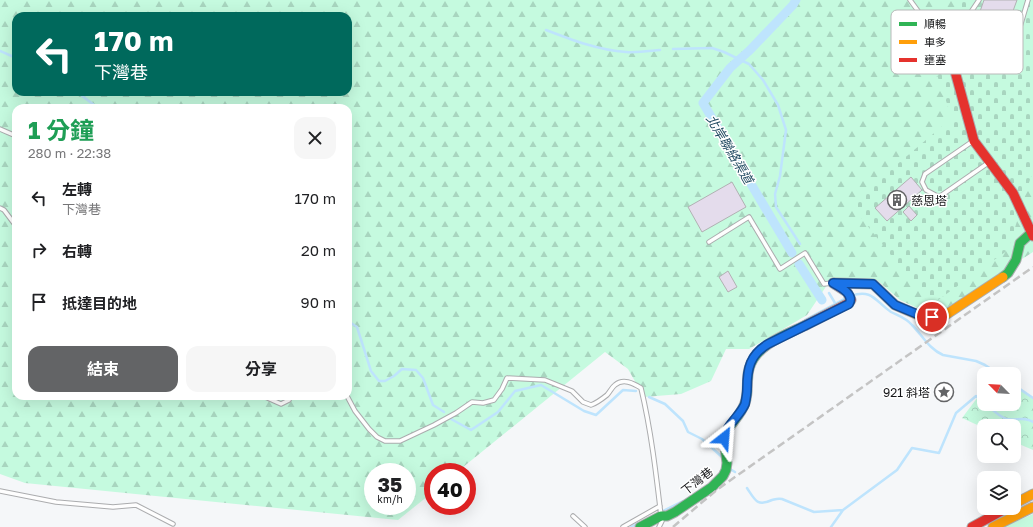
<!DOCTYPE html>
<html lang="zh-TW">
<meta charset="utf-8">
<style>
body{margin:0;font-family:"Golos Text","Noto Sans TC",sans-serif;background:#f6f6f6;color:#202124;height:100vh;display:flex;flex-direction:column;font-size:15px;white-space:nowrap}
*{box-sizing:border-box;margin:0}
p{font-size:13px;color:#757577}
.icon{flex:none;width:22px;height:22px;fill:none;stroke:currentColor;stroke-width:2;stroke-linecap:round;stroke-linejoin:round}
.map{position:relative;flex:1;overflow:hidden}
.side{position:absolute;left:12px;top:104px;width:340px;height:296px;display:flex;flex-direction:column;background:#fff;border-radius:12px;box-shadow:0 4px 16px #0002}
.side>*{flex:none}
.banner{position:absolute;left:12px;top:12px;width:340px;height:84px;border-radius:12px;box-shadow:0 4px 16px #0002;background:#00695c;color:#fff;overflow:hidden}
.needle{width:26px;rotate:294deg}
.controls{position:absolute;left:977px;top:367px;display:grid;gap:8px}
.controls a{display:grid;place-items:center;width:44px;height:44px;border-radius:8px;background:#fff;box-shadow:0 4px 16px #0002;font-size:20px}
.speed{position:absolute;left:364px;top:463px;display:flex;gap:8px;font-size:20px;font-weight:700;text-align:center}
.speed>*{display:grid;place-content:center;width:52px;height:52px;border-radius:50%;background:#fff;box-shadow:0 4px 16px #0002;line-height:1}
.speed small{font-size:10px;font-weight:400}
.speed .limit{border:6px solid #d22;background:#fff;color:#111}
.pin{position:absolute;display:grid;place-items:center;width:34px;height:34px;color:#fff;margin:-17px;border:2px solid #fff;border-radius:50%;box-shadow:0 1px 4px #0007}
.me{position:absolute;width:44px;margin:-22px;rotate:28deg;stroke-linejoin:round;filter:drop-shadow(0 0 3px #0008)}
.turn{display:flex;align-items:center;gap:14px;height:84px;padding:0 16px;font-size:18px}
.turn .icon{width:52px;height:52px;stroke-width:2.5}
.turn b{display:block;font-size:28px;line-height:34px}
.round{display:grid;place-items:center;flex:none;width:42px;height:42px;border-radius:12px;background:#f6f6f6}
.overview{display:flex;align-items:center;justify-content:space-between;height:68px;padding:0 16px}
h1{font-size:24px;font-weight:700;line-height:30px;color:#1e9e55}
.primary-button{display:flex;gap:8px;margin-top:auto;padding:8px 16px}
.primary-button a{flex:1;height:46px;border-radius:12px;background:#636466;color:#fff;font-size:16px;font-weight:700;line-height:46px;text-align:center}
.primary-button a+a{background:#f6f6f6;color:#202124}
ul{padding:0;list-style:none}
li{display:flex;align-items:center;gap:12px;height:52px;padding:0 16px}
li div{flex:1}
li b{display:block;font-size:15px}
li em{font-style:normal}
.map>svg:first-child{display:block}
.green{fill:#c5fadf}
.forest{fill:url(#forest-firs);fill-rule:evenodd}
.cemetery{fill:url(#cemetery-stones)}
.park{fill:url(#park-crowns)}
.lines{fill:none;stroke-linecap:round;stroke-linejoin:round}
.stream{stroke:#bee4fd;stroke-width:2.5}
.canal{stroke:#bee4fd;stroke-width:9}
.building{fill:#e4dcec;stroke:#b1b1b3}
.lane-casing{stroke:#abacae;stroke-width:5.5}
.fast-casing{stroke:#abacae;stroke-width:11}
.slow-casing{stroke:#abacae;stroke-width:11}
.jam-casing{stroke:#abacae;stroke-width:11}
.lane{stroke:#fefefe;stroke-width:3.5}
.fast{stroke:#30b455;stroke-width:9}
.slow{stroke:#ff9f0a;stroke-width:9}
.jam{stroke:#e5322d;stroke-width:9}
.rail{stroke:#c4c4c4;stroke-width:2.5;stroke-dasharray:8 4;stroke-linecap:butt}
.route-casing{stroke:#114b97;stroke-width:10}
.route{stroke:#1a73e8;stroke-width:7}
.labels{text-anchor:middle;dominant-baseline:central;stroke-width:3;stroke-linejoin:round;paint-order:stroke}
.poi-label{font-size:12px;fill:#141517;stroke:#fff;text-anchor:start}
.street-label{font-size:12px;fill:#141517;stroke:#fff}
.water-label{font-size:13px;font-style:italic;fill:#214a61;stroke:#fff}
.key{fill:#fff;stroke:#b8b9b9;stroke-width:1}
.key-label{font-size:11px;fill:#141517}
</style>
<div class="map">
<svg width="1033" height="527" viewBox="0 0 1033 527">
<defs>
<pattern id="forest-firs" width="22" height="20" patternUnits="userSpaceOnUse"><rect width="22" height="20" fill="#c5fadf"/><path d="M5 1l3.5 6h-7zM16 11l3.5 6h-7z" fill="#a8d5bf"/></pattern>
<pattern id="cemetery-stones" width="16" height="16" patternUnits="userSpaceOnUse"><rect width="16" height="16" fill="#c5fadf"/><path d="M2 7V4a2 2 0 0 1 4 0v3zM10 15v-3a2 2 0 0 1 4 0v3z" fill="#a8d5bf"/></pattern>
<pattern id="park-crowns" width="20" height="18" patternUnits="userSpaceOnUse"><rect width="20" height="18" fill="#c5fadf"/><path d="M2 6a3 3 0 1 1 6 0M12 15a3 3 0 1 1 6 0" fill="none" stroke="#a8d5bf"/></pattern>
</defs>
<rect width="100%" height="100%" fill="#f5f7f9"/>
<path class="green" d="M1033,514v13h-29z"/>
<path class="forest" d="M0,0h1033v252l-93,60h-14l-26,-12 -23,-20 -46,-1 -24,36 -58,34h-23l-15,32 -30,13 -37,3 -16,-28 -23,-17 -148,120h-24v20l-35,28 -373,-37 -25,-9zM16,16h332v76h-332zM16,108h332v288h-332zM373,472h34v34h-34z"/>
<path class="cemetery" d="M960,0h73v170l-25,80 -77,55 -81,-101 102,-86 -24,-69z"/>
<path class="park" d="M1014,386l19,13v51l-19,-8v-16h-30v2l-22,-10 22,-29v15h30z"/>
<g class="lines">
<path class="stream" d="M546,30c26,10 52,20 80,22 11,1 23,-1 34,-2
M673,49l39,-1 12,4 25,12 14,16 15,25 8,25 -6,46 -5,18 1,13 24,37
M0,51l16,7
M77,92l21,16
M829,293l6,10
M851,296c21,-8 25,6 40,16 8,4 15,6 21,13 10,10 17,24 31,30l33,6 9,4 14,9
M805,320l41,-22
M348,321l9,6 14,44 8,10h6l9,-5 8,-7 14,1 7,8 10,27 11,7
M1014,385l19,13
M649,397l16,7 18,17 5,11 14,7 20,18
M986,404c6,5 13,13 21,15 10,2 16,-3 26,3
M451,419l20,11 27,-18 17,-21 26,-6 43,26 12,4 27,-25 13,1
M730,469l5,3
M747,488c8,12 10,19 25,12 4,-1 6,-2 10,-1l32,13 29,-2
M661,512l22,-11
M631,527l7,-4
M831,527l12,-17 54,-40 15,-22 27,5 17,-40 20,-17 8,7"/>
<path class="canal" d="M792,253l-89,-150 27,-35 20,-18 43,-45 3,-5
M799,264l23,36"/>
</g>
<path class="building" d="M984,0h33l-12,33 -29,-10z
M911,177l11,13 -35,31 -12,-13z
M732,182l14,25 -44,25 -14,-25z
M909,206l8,9 -6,6 -8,-9z
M728,271l9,16 -9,5 -9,-15z"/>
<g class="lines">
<g class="lane-casing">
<path id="lane" d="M910,0l24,33 13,9c3,-10 4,-15 14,-19l53,24 14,-47
M963,24l16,-24
M0,129l16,7
M973,141l-48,33 -3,8 4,8 13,7 49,-34
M0,208l4,2 12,16
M709,242l40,-25 31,52 25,-16 19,31 8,-1
M263,396l18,8 8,-4 1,-4
M347,396l8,15 14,18 8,8 8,4h15l34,-16 22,-12 16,-11 11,1 11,-3 8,-11 5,-11 38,2 27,11 11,11 8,3c6,-2 11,-6 16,-10 3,-3 5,-8 8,-10 8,-7 18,-2 26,3 10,42 15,85 20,128l1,5 -3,6
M0,491l56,11 57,5 23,-2 37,19
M573,516l12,11
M623,527l37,-21"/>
</g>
<g class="fast-casing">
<path id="fast" d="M1003,277l5,-4 8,-13 4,-17 11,-10
M640,527l21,-11h6l8,-4 37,-25 11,-11 3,-6 1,-7 -3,-25 1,-4c6,-11 16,-19 20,-31 4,-11 1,-23 4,-34 6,-24 36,-34 57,-44"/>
</g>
<g class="slow-casing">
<path id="slow" d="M834,283l39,1 22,21 28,12 18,1 62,-41
M1014,504l19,-10
M993,527l40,-20"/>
</g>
<g class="jam-casing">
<path id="jam" d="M947,42l27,99 39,52 20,43
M806,325l43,-22 2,-3 -4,-8 -14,-9
M972,527l35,-19"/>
</g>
<use href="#lane" class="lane"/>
<use href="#fast" class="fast"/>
<use href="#slow" class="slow"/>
<use href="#jam" class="jam"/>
<path class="rail" d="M673,527l27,-23 18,-15 315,-222"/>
</g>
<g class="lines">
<g class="route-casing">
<path id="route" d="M724,438c2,-13 16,-22 21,-34 1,-5 2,-10 2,-15 0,-21 3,-34 21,-45l81,-40c6,-10 -9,-17 -16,-21l40,1 22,21 29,12h8"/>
</g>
<use href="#route" class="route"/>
</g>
<defs>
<g id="building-ring" transform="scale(1)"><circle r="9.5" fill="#fff" stroke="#636466" stroke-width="1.5"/><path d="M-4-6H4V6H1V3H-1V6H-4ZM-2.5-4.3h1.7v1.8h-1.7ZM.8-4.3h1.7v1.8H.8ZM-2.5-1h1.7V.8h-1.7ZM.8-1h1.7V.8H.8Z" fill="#636466"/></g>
<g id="sight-ring" transform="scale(1)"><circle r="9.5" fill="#fff" stroke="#636466" stroke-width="1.5"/><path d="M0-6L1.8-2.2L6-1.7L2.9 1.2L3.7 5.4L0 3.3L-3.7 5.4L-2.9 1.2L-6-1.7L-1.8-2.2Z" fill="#636466"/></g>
</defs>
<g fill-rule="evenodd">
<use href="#building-ring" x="897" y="200"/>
<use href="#sight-ring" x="944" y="392"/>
</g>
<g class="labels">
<g class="poi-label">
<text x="911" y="200">慈恩塔</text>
<text x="930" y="392" text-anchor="end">921 斜塔</text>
</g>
<g class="street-label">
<text transform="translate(697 481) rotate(-38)">下灣巷</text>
</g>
<g class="water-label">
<text transform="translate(730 149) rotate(59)">北岸聯絡渠道</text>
</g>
</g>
<rect x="891" y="10" width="132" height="64" rx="6" class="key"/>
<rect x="899" y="22" width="18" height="4" fill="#30b455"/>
<rect x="899" y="40" width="18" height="4" fill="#ff9f0a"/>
<rect x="899" y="58" width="18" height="4" fill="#e5322d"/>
<g class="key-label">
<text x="924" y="28">順暢</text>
<text x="924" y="46">車多</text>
<text x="924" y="64">壅塞</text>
</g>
</svg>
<div class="controls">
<a><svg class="needle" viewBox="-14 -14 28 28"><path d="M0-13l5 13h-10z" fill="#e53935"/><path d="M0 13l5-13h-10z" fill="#757577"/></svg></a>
<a><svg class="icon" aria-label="search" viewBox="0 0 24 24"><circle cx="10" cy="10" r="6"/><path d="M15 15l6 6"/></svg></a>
<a><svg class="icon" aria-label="layers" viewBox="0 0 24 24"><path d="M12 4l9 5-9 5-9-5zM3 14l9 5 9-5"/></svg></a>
</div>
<div class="speed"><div>35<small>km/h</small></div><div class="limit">40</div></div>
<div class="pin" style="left:932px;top:317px;background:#d93025"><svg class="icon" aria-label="arrive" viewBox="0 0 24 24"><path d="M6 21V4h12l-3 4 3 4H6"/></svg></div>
<svg class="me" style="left:724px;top:438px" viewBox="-20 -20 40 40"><path d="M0-17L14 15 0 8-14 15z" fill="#1a73e8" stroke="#fff" stroke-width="4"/></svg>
<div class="banner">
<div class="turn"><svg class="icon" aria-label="left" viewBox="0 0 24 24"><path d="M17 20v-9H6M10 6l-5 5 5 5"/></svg><div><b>170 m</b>下灣巷</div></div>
</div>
<section class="side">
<div class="overview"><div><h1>1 分鐘</h1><p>280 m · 22:38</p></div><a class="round"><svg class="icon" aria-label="close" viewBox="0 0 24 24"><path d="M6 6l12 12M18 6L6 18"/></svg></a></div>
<ul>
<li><svg class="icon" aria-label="left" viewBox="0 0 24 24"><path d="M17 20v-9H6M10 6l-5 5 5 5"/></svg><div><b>左轉</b><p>下灣巷</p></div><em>170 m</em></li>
<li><svg class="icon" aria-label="right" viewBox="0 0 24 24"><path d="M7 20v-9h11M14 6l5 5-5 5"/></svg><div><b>右轉</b></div><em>20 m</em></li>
<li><svg class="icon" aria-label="arrive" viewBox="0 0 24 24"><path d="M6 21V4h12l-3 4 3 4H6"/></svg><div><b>抵達目的地</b></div><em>90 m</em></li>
</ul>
<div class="primary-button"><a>結束</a><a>分享</a></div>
</section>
</div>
